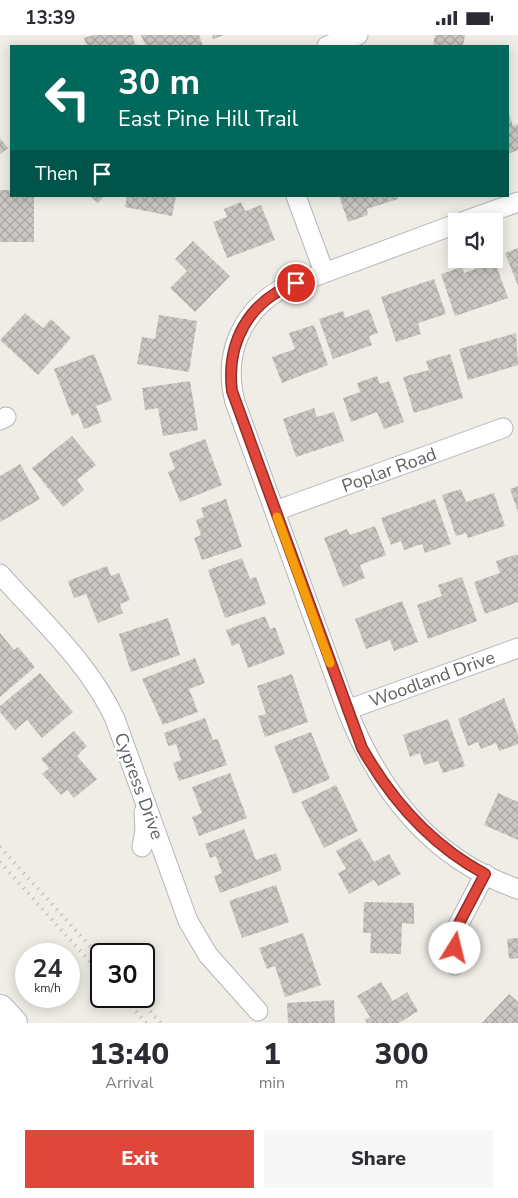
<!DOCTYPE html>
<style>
body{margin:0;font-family:"Nunito Sans",sans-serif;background:#f7f7f7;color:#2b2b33;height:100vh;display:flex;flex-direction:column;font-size:19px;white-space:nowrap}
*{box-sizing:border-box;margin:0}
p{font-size:16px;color:#7c7c81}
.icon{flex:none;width:28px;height:28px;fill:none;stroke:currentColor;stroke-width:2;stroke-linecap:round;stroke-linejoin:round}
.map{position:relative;height:988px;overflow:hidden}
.side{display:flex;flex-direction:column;background:#fff;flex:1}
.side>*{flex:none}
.hud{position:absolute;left:10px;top:10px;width:499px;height:152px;border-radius:0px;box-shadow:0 2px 12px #0003;background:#00695c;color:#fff;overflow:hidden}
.fabs{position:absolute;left:448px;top:178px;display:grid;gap:10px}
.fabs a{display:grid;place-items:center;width:55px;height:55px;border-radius:0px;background:#fff;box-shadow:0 2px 12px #0003;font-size:25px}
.speed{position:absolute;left:15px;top:908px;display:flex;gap:10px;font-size:25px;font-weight:700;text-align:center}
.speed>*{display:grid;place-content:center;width:65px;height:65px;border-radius:50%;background:#fff;box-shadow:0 2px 12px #0003;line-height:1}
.speed small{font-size:12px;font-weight:400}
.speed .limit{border:2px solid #111;border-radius:8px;background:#fff;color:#111}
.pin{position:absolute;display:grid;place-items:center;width:42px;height:42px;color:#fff;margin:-21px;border:2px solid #fff;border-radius:50%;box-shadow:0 1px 5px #0007}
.me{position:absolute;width:55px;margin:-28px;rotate:9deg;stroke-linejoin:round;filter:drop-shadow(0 0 4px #0008)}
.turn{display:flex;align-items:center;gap:18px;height:105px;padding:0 25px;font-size:22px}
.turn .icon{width:65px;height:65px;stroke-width:2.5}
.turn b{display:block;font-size:35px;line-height:42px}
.then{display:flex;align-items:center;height:48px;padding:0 25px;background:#0003;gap:10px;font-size:19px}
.eta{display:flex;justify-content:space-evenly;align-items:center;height:85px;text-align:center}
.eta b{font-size:30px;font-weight:800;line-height:35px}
.primary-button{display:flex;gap:10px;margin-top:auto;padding:10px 25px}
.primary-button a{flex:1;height:58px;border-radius:0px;background:#e1463a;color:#fff;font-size:20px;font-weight:800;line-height:58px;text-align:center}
.primary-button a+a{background:#f7f7f7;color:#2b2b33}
.status{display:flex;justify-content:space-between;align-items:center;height:35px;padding:0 25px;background:#fff;direction:ltr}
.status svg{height:14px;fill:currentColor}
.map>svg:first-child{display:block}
.building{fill:url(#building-cross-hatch)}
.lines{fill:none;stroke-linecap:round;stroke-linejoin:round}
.street-casing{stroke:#b3b6ba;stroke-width:21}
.secondary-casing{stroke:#b5b8bd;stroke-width:30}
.street{stroke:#fff;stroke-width:19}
.secondary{stroke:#fff;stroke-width:28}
.rail{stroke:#b4b5b6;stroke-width:4;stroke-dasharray:1 6;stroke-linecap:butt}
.route-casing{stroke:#922e26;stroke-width:12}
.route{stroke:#e1463a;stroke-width:9}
.slow{stroke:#f59e0b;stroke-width:9}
.labels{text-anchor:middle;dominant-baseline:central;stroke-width:4;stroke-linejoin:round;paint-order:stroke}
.street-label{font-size:18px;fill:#5e6166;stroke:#fff}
</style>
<div class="status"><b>13:39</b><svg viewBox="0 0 49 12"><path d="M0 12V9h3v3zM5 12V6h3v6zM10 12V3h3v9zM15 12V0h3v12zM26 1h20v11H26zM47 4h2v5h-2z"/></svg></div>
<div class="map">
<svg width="518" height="988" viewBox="0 0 518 988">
<defs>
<pattern id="building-cross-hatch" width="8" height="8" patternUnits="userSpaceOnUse" patternTransform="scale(1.25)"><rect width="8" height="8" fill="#cbc8c4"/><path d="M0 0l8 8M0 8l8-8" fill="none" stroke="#a8a6a3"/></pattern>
</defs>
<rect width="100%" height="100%" fill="#efede6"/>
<path class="building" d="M94,0h38l4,11h-49l-3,-8z
M141,0h58l4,11h-57z
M212,0h12l-11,4z
M435,0h30l-2,11h-30z
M509,79l4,12 5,-2v26l-10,4z
M0,103l8,10 -8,6z
M0,155h11v6h23v46h-34z
M90,161h14l-6,7z
M127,161h49l-4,20 -47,-9z
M339,161h58l1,3 -31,10 1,6 -20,7z
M241,167l4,9 16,-6 14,35 -48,18 -14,-36 14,-5 -3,-8z
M193,206l37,35 -35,36 -25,-24 17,-17 -12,-12z
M518,213v38l-13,-33z
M495,227l13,36 -53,18 -14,-42 21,-7 2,6z
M434,244l12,35 -28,9 3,11 -25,8 -15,-45z
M369,274l9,24 -9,3 3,9 -39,14 -14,-40 24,-8 2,7z
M25,278l18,15 8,-9 20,19 -33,37 -38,-35z
M159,280l38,6 -8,51 -52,-8 5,-27 13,2z
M314,290l14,40 -46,18 -10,-26 23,-8 -6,-16z
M516,298l2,32 -50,15 -9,-31z
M94,319l18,46 -16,6 6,16 -18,7 -6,-16 -6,3 -18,-47z
M450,319l13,44 -49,15 -11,-36 26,-7 -3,-9z
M377,341l3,8 9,-3 15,41 -20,7 -7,-17 -26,10 -8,-24 17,-6 -3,-9z
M190,346l8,49 -35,6 -5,-28 -13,2 -3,-22z
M314,373l3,9 17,-5 10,29 -48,16 -13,-38z
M72,401l24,29 -19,15 7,10 -21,17 -31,-39z
M205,404l17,46 -42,17 -12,-30 7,-3 -6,-16z
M20,429l20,35 -40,23v-46z
M518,451v26l-8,-23z
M461,454l5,13 28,-9 11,33 -37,12 -2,-5 -10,3 -14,-41z
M226,464l16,48 -40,13 -8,-22 7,-3 -5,-15 8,-3 -3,-9z
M435,464l16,45 -26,9 -3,-9 -18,6 -3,-9 -10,4 -10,-27z
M375,491l11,29 -26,10 5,13 -22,9 -19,-49 23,-9 3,6z
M518,519v48l-33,12 -11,-32 26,-9 -4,-12z
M242,523l8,21 6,-2 10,27 -41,14 -17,-48z
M107,531l4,10 8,-3 11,27 -10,4 3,9 -25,10 -12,-29 -12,4 -6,-17z
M462,542l15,44 -49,18 -11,-34 25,-9 -4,-11z
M402,566l16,41 -24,9 -4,-11 -24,9 -11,-30z
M265,581l5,13 5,-2 10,27 -37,14 -9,-25 -7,3 -6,-16z
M168,583l12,37 -49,17 -12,-38z
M0,598l14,17 4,-3 17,20 -35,30z
M195,623l10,25 -16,6 9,23 -35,13 -21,-46z
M40,638l33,39 -31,26 -15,-18 -12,10 -15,-18v-6z
M292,639l16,48 -43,15 -7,-21 8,-2 -9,-28z
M504,663l14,37v9l-19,7 -3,-8 -15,6 -3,-7 -10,4 -10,-27z
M205,683l8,22 5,-1 9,26 -48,16 -6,-18 8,-3 -5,-16 -8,2 -4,-13z
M448,684l17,47 -22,7 -5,-12 -14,4 -4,-12 -10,4 -7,-22z
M74,696l13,15 -10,10 20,23 -23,19 -7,-8 -6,5 -19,-21 7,-6 -8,-9z
M311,697l19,47 -37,15 -19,-48z
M230,738l17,45 -48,18 -7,-19 10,-4 -10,-26z
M336,750l22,46 -34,17 -23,-46z
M498,758l20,9v38l-34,-15z
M244,794l12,31 20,-7 6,17 -62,23 -6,-17 8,-3 -6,-17 -6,2 -5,-14z
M360,803l14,24 15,-8 12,20 -23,12 -4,-6 -25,14 -11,-21 8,-4 -10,-18z
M276,850l13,37 -47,16 -13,-37z
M364,867l50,1v21l-12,-1 -1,31 -31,-1 1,-20h-8z
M303,898l18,52 -36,12 -10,-31 -8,3 -8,-21z
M518,903v20l-9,1 -2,-20z
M381,947l12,19 14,-9 11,19 -19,12h-32l-2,-3 5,-3 -13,-21z
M509,959l9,8v21h-36z
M334,965l1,23h-47l-1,-20z"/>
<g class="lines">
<g class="street-casing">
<path id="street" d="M327,11l31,-11
M296,161l28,76
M465,186l53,-19
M456,189l-175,65c-41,24 -58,67 -46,113l112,308c33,82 84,149 171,179
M0,385l6,-3
M275,476l228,-83
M0,539c41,46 89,89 115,145l73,202 20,34 50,56
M347,675l171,-62
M142,812l3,-17 -1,-18
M455,930v-34l30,-57"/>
</g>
<g class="secondary-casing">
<path id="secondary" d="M0,974l13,14"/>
</g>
<use href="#street" class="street"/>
<use href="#secondary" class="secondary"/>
<path class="rail" d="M0,812l101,111
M0,827l101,112
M122,961l24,27
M136,961l25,27"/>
</g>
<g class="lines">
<g class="route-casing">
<path id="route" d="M296,248c-47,18 -70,59 -64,108l130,357c30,53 69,97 123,126l-30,57v17"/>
</g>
<use href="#route" class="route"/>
<path class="slow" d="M277,482l53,146"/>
</g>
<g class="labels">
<g class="street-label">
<text transform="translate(389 435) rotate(-20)">Poplar Road</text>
<text transform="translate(432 644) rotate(-20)">Woodland Drive</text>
<text transform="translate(139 751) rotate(70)">Cypress Drive</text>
</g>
</g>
</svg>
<div class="fabs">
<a><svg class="icon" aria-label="sound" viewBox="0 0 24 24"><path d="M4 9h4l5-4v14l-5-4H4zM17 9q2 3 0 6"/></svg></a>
</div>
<div class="speed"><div>24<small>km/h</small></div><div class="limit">30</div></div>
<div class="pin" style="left:296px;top:248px;background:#d93025"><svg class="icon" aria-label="arrive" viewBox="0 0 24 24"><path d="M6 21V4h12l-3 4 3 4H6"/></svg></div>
<svg class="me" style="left:455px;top:913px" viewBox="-20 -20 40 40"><circle r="19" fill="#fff"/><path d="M0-13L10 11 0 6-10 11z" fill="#e1463a"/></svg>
<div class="hud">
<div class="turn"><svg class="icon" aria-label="left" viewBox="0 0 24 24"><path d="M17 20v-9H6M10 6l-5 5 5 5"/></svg><div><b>30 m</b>East Pine Hill Trail</div></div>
<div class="then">Then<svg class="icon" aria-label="arrive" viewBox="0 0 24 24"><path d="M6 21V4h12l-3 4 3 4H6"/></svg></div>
</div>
</div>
<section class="side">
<div class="eta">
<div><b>13:40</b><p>Arrival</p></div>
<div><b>1</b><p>min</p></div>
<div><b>300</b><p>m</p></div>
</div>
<div class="primary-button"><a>Exit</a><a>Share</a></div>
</section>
